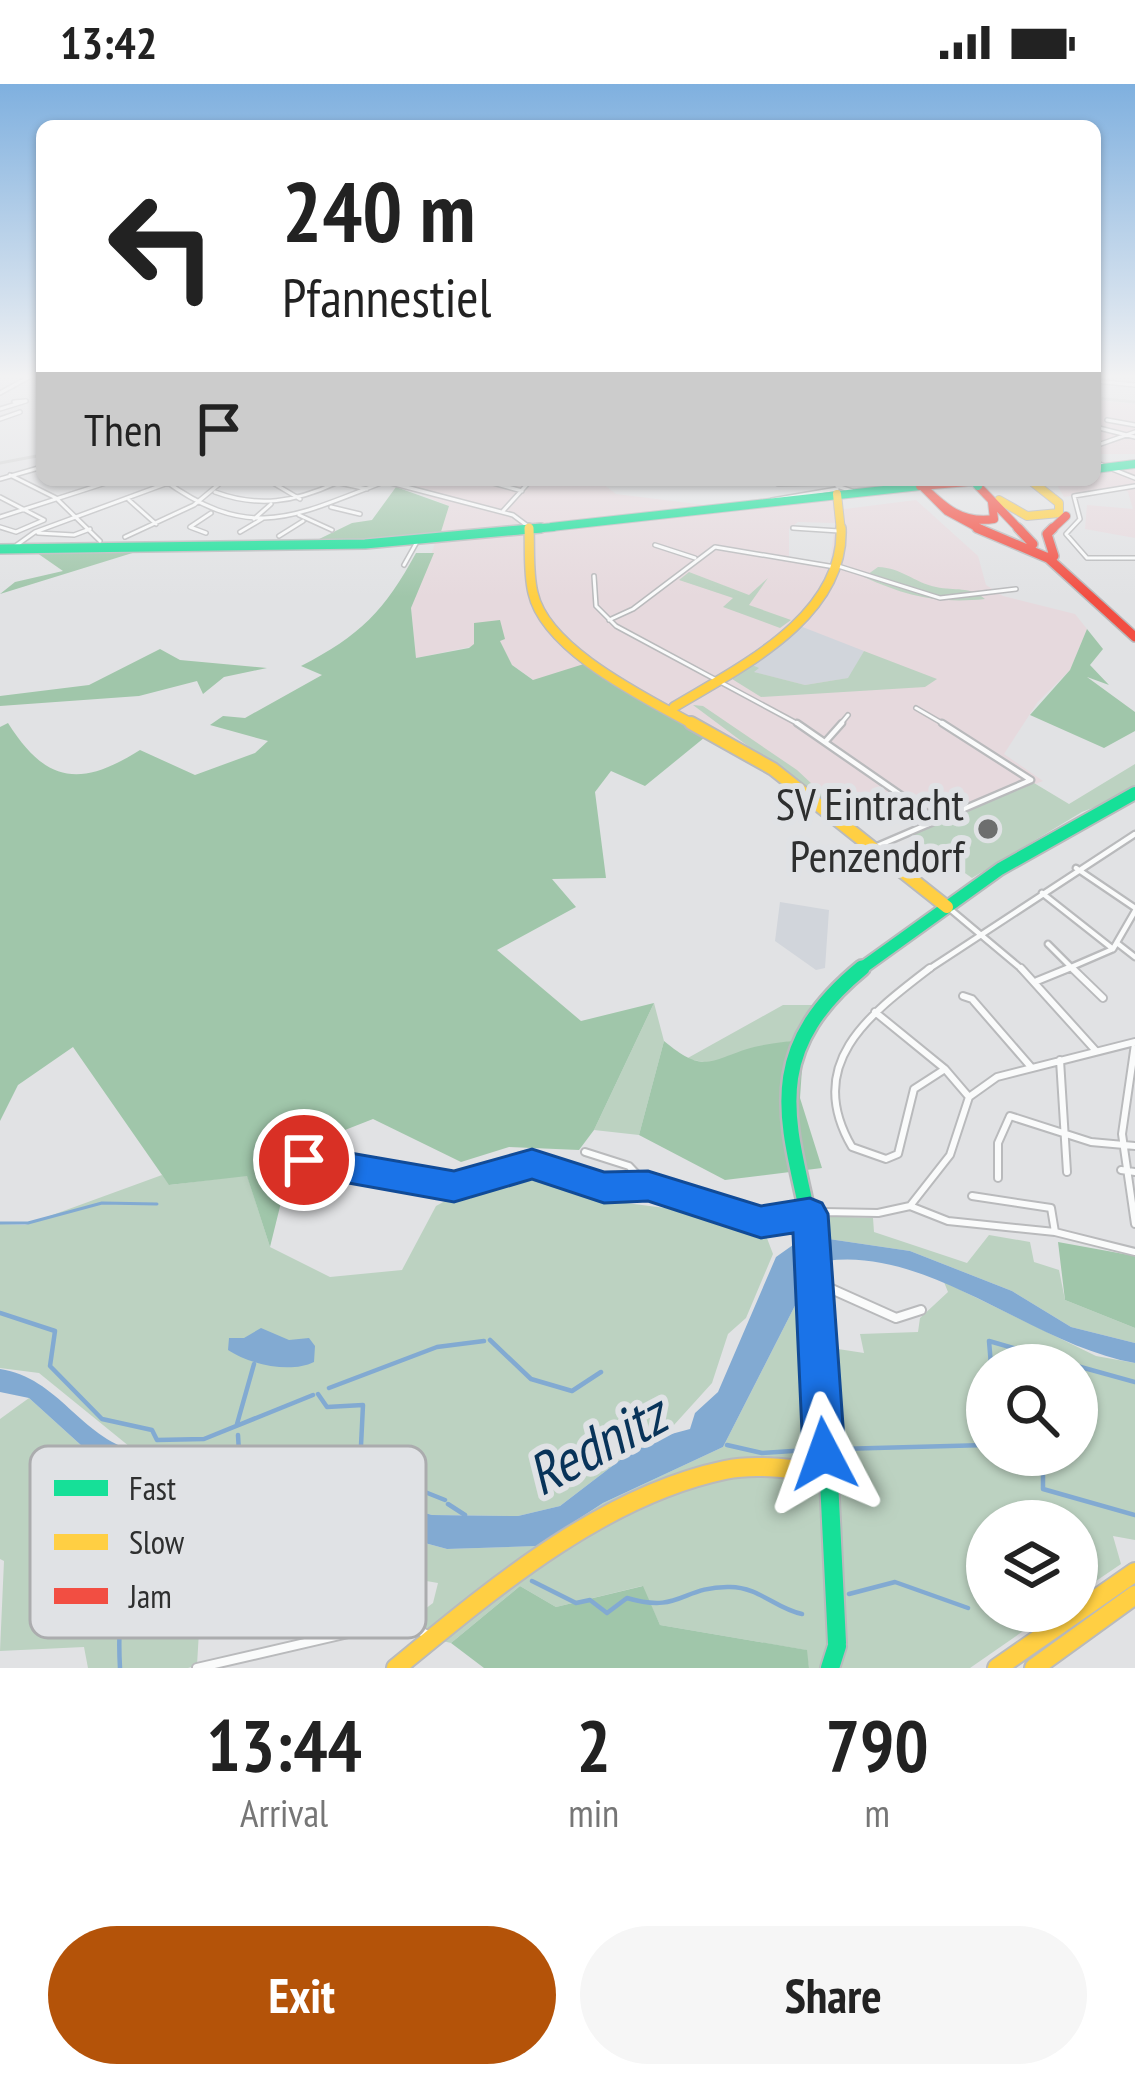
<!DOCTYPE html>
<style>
body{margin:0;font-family:"PT Sans Narrow",sans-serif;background:#f6f6f6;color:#222;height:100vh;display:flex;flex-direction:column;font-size:45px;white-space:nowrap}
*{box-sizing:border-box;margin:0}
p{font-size:39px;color:#767676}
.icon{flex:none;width:66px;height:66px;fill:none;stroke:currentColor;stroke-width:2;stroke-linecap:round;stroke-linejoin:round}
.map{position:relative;height:1584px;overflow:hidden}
.details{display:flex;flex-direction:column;background:#fff;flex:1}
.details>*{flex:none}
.hud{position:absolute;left:36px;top:36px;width:1065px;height:366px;border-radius:18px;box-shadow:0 3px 9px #0004;background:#fff;color:#222;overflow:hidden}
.fabs{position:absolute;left:966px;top:1260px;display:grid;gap:24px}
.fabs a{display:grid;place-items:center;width:132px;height:132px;border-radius:50%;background:#fff;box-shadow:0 3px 9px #0004;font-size:60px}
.pin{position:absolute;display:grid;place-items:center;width:102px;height:102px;color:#fff;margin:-51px;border:6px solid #fff;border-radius:50%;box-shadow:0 3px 12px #0007}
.me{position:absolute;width:132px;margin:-66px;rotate:356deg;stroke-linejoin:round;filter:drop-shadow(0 0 9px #0008)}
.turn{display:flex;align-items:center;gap:42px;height:252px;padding:0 48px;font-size:54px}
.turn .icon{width:156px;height:156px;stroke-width:2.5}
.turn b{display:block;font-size:84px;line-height:102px}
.then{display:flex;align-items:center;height:114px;padding:0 48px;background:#0003;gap:24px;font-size:45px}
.eta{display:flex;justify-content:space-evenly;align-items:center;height:204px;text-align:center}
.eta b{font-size:72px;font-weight:600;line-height:84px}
.button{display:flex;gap:24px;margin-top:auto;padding:24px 48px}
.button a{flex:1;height:138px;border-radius:72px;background:#b45309;color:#fff;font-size:48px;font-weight:600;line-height:138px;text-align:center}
.button a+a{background:#f6f6f6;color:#222}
.status{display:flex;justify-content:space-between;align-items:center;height:84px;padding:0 60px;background:#fff;direction:ltr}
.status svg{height:33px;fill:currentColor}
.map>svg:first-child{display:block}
.commercial{fill:#e6d9dd;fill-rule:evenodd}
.built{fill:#d1d5db}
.green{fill:#bcd2c1;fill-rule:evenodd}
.forest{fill:#a0c6aa}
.water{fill:#82aad2}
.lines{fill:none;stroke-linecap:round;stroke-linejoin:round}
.stream-far1{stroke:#82aad2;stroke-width:3}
.stream{stroke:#82aad2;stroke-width:4.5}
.street-far3-casing{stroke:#b9babc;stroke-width:6}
.street-far2-casing{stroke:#b9babc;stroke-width:9}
.street-far1-casing{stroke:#b9babc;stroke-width:10}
.street-casing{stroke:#b9babc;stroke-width:12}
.fast-far4-casing{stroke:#b9babc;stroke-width:10}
.fast-far3-casing{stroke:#b9babc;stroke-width:12}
.fast-far2-casing{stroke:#b9babc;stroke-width:16}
.fast-far1-casing{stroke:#b9babc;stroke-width:20}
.fast-casing{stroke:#b9babc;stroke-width:22}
.slow-far3-casing{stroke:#b9babc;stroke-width:10}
.slow-far2-casing{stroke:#b9babc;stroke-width:12}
.slow-far1-casing{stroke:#b9babc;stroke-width:16}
.slow-casing{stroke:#b9babc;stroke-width:22}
.jam-far1-casing{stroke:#b9babc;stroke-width:10}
.jam-casing{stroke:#b9babc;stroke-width:12}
.street-far3{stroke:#fafbfb;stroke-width:3}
.street-far2{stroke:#fafbfb;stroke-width:4.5}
.street-far1{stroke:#fafbfb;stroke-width:6}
.street{stroke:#fafbfb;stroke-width:8}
.fast-far4{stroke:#16e098;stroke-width:8}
.fast-far3{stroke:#16e098;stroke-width:9}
.fast-far2{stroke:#16e098;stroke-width:12}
.fast-far1{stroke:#16e098;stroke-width:15}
.fast{stroke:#16e098;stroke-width:18}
.slow-far3{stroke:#ffcf43;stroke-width:8}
.slow-far2{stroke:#ffcf43;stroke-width:9}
.slow-far1{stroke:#ffcf43;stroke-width:12}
.slow{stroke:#ffcf43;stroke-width:18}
.jam-far1{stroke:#f24e42;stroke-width:8}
.jam{stroke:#f24e42;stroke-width:9}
.rail{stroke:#d1d2d2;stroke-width:3}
.fast-bridge-casing{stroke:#bfbfc0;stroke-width:10;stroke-linecap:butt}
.fast-bridge{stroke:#16e098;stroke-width:8}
.route{fill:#1a73e8;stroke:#114b97;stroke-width:3}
.poi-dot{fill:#6d6e6e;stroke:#e0e2e5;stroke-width:4.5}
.labels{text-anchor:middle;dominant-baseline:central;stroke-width:12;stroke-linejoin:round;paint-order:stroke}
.poi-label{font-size:45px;fill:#2e2f2f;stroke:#e0e2e5;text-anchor:end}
.near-water-label{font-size:57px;font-style:italic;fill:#083359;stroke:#e0e2e5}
.key{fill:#e0e2e5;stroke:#abacae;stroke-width:3}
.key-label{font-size:33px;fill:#2e2f2f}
</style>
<div class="status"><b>13:42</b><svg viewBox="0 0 49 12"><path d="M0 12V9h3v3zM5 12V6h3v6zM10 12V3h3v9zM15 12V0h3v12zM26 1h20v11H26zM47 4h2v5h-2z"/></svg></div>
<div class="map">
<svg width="1135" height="1584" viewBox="0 0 1135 1584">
<rect width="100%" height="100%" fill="#e1e2e4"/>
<path class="commercial" d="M1095,316l40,4v50h-40z
M1135,377v77l-50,-9 2,-24 46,4 -5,-17 -5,-4 -59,9 -10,-17h41v-6l13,-1 -13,-6v-5z
M388,396h210l18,14 113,14 103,-18 5,20 79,-10 62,56 8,29 17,11 72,18 12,15 -17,41 -33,33 -33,51 39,27 -110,42 -40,-28 -59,28 -124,-90 -175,-52 -23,-16 -13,-24 -83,17 -5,-50 38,-102zM798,438l37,1 -5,40 -41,-4v-30z"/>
<path class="built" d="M800,542l64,25 -15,27 -44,7 -52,-13 5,-4 -6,-3z
M780,818l49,8 -4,58 -9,2 -41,-29z"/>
<path class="green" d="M878,483c24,1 35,15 58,20 19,4 34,-1 49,12 -47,5 -79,-3 -121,-22z
M689,488l60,23 19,-17 -19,27 42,15 -11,8 -57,-21 10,-9 -54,-18z
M864,567l73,28 -12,8 -164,10 -29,-18 18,-15 9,4 -5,4 51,13 43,-7z
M693,621l10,1 94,64 30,28 1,7 31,24z
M1135,680v27l-53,21 -110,66 -62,-44 124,-51 35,21z
M654,919l10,38 -25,94 -45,-5z
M783,921h34l-14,20 1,14 -52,9 -35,16 -31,-5z
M527,1088l76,28 101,13 61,20 8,21 -27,64 -18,16 -16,49 -48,53 -40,21 -64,49 -42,10 -86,-1 -120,-34 -177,-30 -96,-78 -39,-5v-144l25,1 137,-50 8,10 77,-10 23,72 60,30 72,-7 34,-64 20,-11 14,4 20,-18z
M821,1132l52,2 1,14 93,31 22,-28 41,7 4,20 25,8 6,30 70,28v15l-64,-16 -59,-36 -102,-40 -88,-13z
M944,1198l152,74 39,7v177l-22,-4 8,28 -44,30v-73h-90v90h65l-82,57h-161l-3,-18 -146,-25 -18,-39 -86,21 -36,-21 -69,57 -54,-13 36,-27 5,-20 -69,-12 -169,44 -3,50 -9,3h-100l-4,-21 -84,4 4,-90 -4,-2v-140l29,-21 75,68 184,40 159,43 90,-3 66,-43 120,-56 83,-163 6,61 52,8 -4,-19 58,-2 2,-14 28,-26zM987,1281h90v90h-90z"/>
<path class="forest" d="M396,403l53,19 -9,29 -127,7 39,-19 20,-3z
M27,462h128l-155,48 15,-12 48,-11z
M416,469h18l-23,55 5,50 53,-10 5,-4v-21l26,-3 5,19 -5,2 12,24 21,15 54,-17 123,70 -65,53 -34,-15 -16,21 11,86 -54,1 24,28 -79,43 84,71 73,-18 -60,127 -15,20 -70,-3 -48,15 -88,-43 -79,31 -24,97 -23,-71 -78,9 -96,-138 -55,38 -18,36v-394l8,-4c38,60 72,65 132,27l55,25 60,-22 13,-12 -58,-16 13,-9 22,2 77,-43 -21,-9c59,-30 84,-56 115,-113z
M1087,545l16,20 -13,16 19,20 -22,-8 48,35v19l-31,17 -74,-33 40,-45z
M160,565l20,11 87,8 -43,9 -21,17 -6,-13 -58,15 -139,10v-10l89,-11z
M804,955l-4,59 22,70 -97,12 -86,-45 25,-94c42,35 46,18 90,6 16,-4 34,-5 50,-8z
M1058,1158l77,14v72l-70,-28z
M520,1502l36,21 87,-21 17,39 147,25 2,18h-325l-33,-25z"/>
<path class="water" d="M822,1154l88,13 102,40 59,36 64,16v20c-101,-17 -206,-117 -309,-102l-20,23 -83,163 -120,56 -66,43 -90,3 -159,-43 -184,-40 -75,-68 -29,-6v-23c59,9 80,68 135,82l177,30 120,34 86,1 42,-10 64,-49 40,-21 26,-7 5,-16 23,-21 58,-135 24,-17z
M261,1244l28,12 20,-2 6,8 -1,16c-24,12 -65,2 -86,-12l1,-12h15z"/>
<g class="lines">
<path class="stream-far1" d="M0,1139h28l74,-20 55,1"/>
<path class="stream" d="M0,1229l55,18 -5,35 52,53 50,11 5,10 47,-1 109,-44
M490,1256l41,39 41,12 29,-19
M991,1281l-2,-24 84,24
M1077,1282l58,16
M329,1304l108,-41 47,-6
M318,1310l9,13 36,-2 -3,61 85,34
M237,1340l17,-60
M238,1351l2,35
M727,1361l35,8 61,-4
M838,1365l149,-4
M1026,1371l17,7v27l92,26
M448,1420l17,11
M532,1497l44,22 14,-3 17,13 20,-15c54,16 54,-12 103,-11 29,0 46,22 72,27
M849,1510l46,-12 73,26
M120,1584c-2,-36 -2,-68 20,-99 62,-2 68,-22 91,-75"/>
<g class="street-far3-casing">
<path id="street-far3" d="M1095,297l40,4
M0,309l33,-18
M0,325l26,-8 -12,1
M0,335l20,-7
M1107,336l28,5
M1095,343l40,10
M1095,362l40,-14
M1097,379l38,15
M10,391l46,23 44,43
M0,395l42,-12
M164,396c89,65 134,34 225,0
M268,396l32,19
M326,396l41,9
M482,396l40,11
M387,398l126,33 16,12
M778,400l59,-1
M837,402l15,5
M1135,402l-61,10 6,23 -14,15 21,24h48
M215,408c43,16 80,10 121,-9
M0,413l44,23 -28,12 -16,-5
M129,416l27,24
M772,416l65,-11
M331,423l29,7
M503,427l28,-31
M299,431l33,15
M0,433l115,-37
M254,435l17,-15
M793,444l46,3
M240,448l22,-13
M38,449l36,2 16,-6
M206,449l-16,-6 21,-14
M279,452l24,-15
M125,453l69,-32 30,-25
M655,461l40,13
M14,463l21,-15 141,-52
M404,481l14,-25
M838,482l102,32 76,-9
M594,492l2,30 20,20 186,100
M609,536l24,-11 82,-62 120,20
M916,624l31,18
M839,642l9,-11"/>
</g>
<g class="street-far2-casing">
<path id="street-far2" d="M797,639l140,97
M942,639l89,57
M826,657l16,-18
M868,766l163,-70
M1076,784l59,40
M1042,809l71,56
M950,825l74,62
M1117,859l18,14
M1048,860l27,27
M926,887l209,-137
M1062,887l51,-22 22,-38"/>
</g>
<g class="street-far1-casing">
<path id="street-far1" d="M930,884c-60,46 -127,95 -78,179l34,12 12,-5 16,-65 31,-20
M1021,884l75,83
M1072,884l31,30
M1037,897l32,-13
M963,912l9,3 59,68
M875,928l70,57 24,28
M1135,960l-13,90 13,90
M1060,976l7,112
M585,1068l44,14 19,20
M304,1076l150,26 79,-22 71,23 44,-1 113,36 62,-10 55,1 32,-7 40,-51 19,-58 28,-20 138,-35
M1121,1086l14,2
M998,1094v-35l12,-27 81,26 44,4
M972,1112l79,12 4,24
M910,1122l38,15 107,11 80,20"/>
</g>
<g class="street-casing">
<path id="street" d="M818,1199l78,35 25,-8
M197,1584l203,-47 28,14"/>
</g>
<g class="fast-far4-casing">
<path id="fast-far4" d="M1095,385l40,-5
M551,443l369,-41
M508,447l46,-4"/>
</g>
<g class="fast-far3-casing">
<path id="fast-far3" d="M0,465l365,-5 176,-16"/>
</g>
<g class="fast-far2-casing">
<path id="fast-far2" d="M858,887l142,-102 135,-76"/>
</g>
<g class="fast-far1-casing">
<path id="fast-far1" d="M819,1196c-15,-132 -79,-212 43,-312"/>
</g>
<g class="fast-casing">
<path id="fast" d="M819,1193l18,366
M830,1584l7,-22"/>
</g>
<g class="slow-far3-casing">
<path id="slow-far3" d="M837,410l4,37
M999,416l28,16 32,-3v-10l-29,-23"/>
</g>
<g class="slow-far2-casing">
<path id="slow-far2" d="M529,444c1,21 -1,45 4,65 13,58 115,106 163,133
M674,623c65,-39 171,-90 167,-179"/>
</g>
<g class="slow-far1-casing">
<path id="slow-far1" d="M691,639l82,46 174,138"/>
</g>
<g class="slow-casing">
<path id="slow" d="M396,1584c95,-78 205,-172 329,-198 33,-7 68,0 101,2
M997,1584l138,-96
M1034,1584l101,-73"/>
</g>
<g class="jam-far1-casing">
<path id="jam-far1" d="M920,402l72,-6
M978,402l43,45
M984,447l-37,-20 -27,-27c23,22 40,40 74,35l-2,-17
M1050,447l16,-15"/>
</g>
<g class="jam-casing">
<path id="jam" d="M977,444l71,30
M1018,444l15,16
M1053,444l-6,6 7,22
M1047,473l88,80"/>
</g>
<use href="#street-far3" class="street-far3"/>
<use href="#street-far2" class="street-far2"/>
<use href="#street-far1" class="street-far1"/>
<use href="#street" class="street"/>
<use href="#fast-far4" class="fast-far4"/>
<use href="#fast-far3" class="fast-far3"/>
<use href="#fast-far2" class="fast-far2"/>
<use href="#fast-far1" class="fast-far1"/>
<use href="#fast" class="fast"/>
<use href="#slow-far3" class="slow-far3"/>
<use href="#slow-far2" class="slow-far2"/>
<use href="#slow-far1" class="slow-far1"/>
<use href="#slow" class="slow"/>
<use href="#jam-far1" class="jam-far1"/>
<use href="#jam" class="jam"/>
<path class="rail" d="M1095,314l40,4
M0,379l42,-8"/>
<g class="fast-bridge-casing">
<path id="fast-bridge" d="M973,396l5,6"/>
</g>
<use href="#fast-bridge" class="fast-bridge"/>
</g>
<linearGradient id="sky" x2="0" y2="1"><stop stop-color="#7fb0df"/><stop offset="0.57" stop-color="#f2f2f3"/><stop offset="1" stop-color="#f2f2f3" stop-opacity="0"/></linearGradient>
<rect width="1135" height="513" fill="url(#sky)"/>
<path class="route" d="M304,1061l150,26 78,-22 72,23 44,-1 113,35 49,-8 12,5 6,11 17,240 -6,15 -15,6 -15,-6 -6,-15 -10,-221 -32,5 -113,-37 -44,2 -72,-24 -78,23 -150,-27 -13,-4 -5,-11 5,-10z"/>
<circle class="poi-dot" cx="988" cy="745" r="12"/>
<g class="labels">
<g class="poi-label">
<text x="964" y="719">SV Eintracht<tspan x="964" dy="52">Penzendorf</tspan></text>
</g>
<g class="near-water-label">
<text transform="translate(596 1360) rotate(-28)">Rednitz</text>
</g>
</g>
<rect x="30" y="1362" width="396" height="192" rx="18" class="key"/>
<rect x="54" y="1396" width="54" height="16" fill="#16e098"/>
<rect x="54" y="1450" width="54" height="16" fill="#ffcf43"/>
<rect x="54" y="1504" width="54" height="16" fill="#f24e42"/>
<g class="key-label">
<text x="129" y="1416">Fast</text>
<text x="129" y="1470">Slow</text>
<text x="129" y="1524">Jam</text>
</g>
</svg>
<div class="fabs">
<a><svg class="icon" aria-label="search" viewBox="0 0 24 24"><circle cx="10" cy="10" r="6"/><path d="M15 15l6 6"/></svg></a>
<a><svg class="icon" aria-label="layers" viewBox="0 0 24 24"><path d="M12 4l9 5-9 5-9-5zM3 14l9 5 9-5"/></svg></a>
</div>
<div class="pin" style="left:304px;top:1076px;background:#d93025"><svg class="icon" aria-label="arrive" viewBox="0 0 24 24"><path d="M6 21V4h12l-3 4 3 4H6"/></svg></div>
<svg class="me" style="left:824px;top:1370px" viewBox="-20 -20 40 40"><path d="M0-17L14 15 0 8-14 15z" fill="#1a73e8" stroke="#fff" stroke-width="4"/></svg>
<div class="hud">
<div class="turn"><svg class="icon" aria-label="left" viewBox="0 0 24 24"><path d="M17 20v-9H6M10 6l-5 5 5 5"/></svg><div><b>240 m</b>Pfannestiel</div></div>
<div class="then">Then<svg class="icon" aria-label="arrive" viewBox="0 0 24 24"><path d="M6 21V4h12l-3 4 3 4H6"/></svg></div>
</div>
</div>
<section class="details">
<div class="eta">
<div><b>13:44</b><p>Arrival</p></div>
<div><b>2</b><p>min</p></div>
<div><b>790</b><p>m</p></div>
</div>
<div class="button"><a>Exit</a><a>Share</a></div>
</section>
